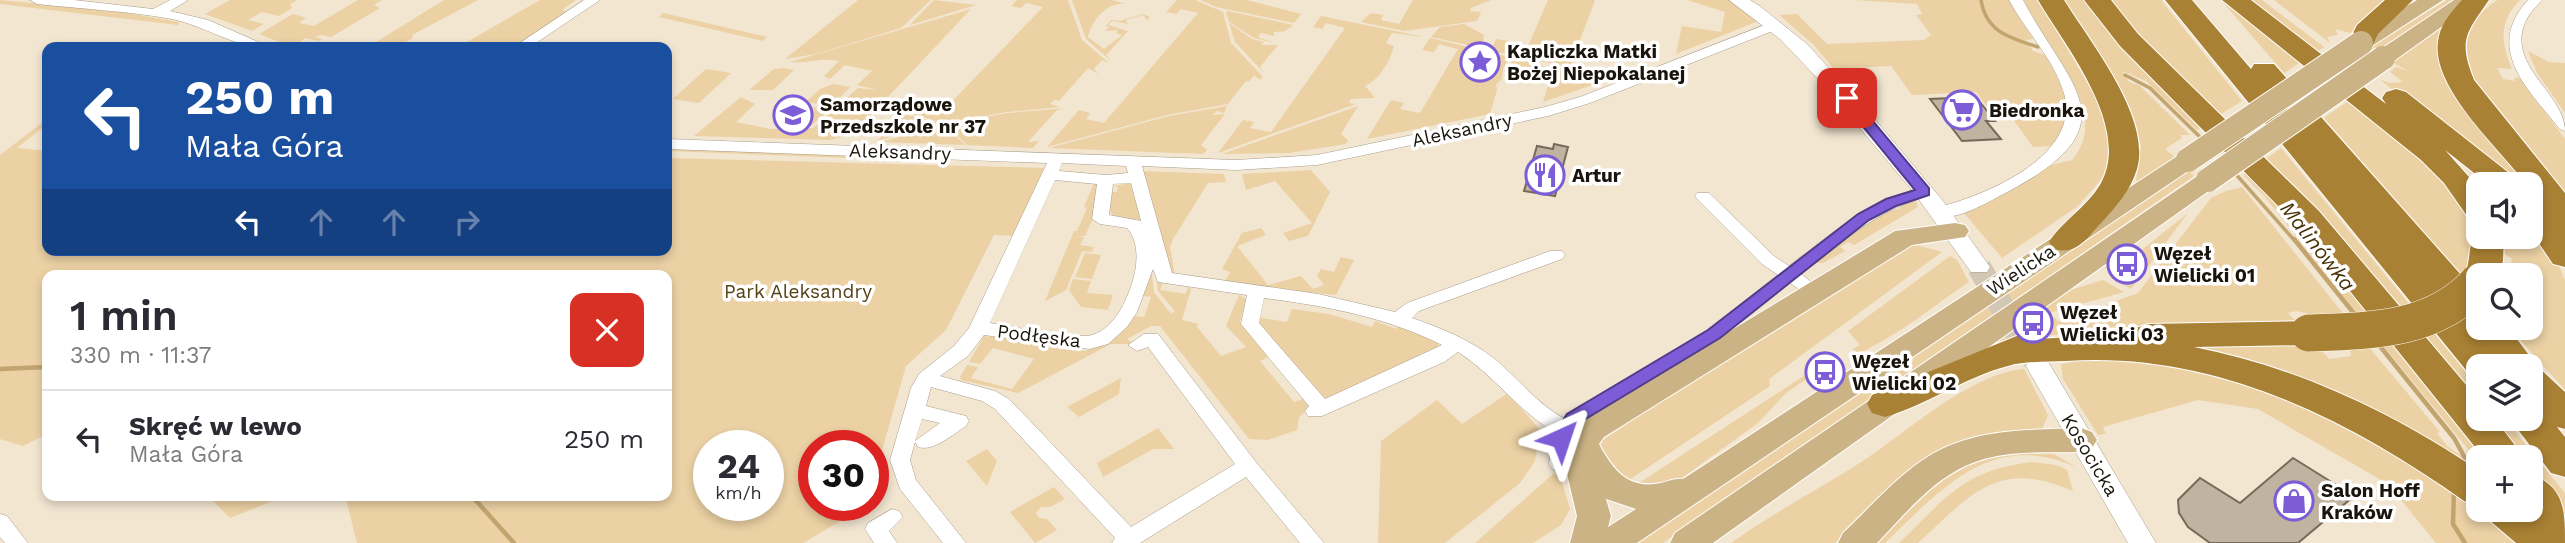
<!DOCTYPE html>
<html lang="pl">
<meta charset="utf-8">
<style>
body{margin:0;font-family:"Work Sans",sans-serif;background:#f2f2f3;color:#2b2b33;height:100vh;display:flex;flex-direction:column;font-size:26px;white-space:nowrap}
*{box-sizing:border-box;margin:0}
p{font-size:23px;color:#7c7c81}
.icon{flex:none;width:38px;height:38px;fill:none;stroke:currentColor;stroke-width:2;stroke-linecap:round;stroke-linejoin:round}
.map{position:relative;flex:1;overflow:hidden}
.sheet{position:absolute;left:42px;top:270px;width:630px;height:231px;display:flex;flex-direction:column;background:#fff;border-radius:14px;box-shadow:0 4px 10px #0003}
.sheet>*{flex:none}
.guide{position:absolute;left:42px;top:42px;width:630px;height:214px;border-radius:14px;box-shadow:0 4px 10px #0003;background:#1a4fa0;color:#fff;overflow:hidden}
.tools{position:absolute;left:2466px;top:172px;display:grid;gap:14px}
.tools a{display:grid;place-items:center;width:77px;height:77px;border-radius:14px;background:#fff;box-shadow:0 4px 10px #0003;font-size:35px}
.speed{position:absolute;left:693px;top:430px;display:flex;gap:14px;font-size:35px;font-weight:700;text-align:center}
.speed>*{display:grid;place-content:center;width:91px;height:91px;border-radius:50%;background:#fff;box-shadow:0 4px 10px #0003;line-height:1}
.speed small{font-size:18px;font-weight:400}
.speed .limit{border:10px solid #d22;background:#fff;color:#111}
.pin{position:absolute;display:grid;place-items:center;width:60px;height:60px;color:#fff;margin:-30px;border-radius:14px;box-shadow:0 4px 10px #0006}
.me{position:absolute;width:77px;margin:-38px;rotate:42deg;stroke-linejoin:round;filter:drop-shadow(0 0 5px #0008)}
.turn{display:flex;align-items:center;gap:24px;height:147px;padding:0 28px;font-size:32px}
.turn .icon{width:91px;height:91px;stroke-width:2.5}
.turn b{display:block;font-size:49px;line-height:60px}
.lanes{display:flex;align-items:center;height:66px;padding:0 28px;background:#0003;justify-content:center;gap:35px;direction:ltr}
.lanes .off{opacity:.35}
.round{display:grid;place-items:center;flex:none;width:74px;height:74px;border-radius:14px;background:#f2f2f3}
.head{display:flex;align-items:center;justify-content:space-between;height:119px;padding:0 28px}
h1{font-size:42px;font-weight:600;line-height:52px}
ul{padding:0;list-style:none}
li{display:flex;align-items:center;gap:21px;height:98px;padding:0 28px;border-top:2px solid #e1e1e2}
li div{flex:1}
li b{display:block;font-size:26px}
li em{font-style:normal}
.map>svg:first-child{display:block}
.green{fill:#ebd1a4;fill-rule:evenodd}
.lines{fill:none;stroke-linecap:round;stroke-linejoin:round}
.stream-far1{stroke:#c2a46f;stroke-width:3.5}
.stream{stroke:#c2a46f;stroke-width:4.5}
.building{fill:#c0b4a1;stroke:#756a58;stroke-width:2}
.tertiary-tunnel{stroke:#d1c7b4;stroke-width:24;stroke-dasharray:24 12;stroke-linecap:butt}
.minor-casing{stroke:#a89d8a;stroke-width:1}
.tertiary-casing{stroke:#a89d8a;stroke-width:1}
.primary-casing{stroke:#fff;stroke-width:2}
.motorway-casing{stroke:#fff;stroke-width:2}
.minor{fill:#fff;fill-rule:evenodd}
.tertiary{fill:#fff;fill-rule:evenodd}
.primary{fill:#cbb385;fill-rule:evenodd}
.motorway{fill:#a98134;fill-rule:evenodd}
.primary-bridge-casing{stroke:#fff;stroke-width:26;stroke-linecap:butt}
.motorway-bridge-casing{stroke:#fff;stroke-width:38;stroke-linecap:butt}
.primary-bridge{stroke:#cbb385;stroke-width:24}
.motorway-bridge{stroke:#a98134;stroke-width:37}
.route{fill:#7c5dd7;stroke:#513c8c;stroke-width:2}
.labels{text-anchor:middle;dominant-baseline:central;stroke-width:7;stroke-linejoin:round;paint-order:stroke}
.poi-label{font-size:19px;font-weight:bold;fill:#19150d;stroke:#fff;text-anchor:start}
.street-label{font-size:19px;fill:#19150d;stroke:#fff}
.park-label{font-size:19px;fill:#564016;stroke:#fff}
.water-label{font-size:21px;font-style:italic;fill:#463103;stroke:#fff}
</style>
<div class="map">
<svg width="2565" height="543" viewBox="0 0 2565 543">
<rect width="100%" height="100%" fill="#f2e6d1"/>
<path class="green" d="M0,0l121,12 58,10 -1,3 -178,-21z
M230,0h67l-7,4 2,4 -13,8 -17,-4 -14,8 16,4 -12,7 -47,-17z
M358,0h24l-8,5 6,3 -49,29 -11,-2 -5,2 7,2 -4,2 -13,-3 -5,4 14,5h-22l-33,-13 34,-20 13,4 -7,5 15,3z
M444,0h34l-66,35 1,3 -16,9h-29z
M540,0h36l-13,9 3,4 -52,34h-56z
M858,0h73l-30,28 -85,26 -31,5z
M934,0l42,5 -66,20z
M1017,0h51l14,40 27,23 -7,-3 -8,9 4,5 -10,-6 -29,33 -5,-1 -4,4 10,3 -53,5 -64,11 -38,-11 9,-8 10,4 -4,4 18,4 105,-109 -17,-4 -5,5 -10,-2z
M1072,0h40l14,4c-19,-3 -34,16 -38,33l16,12 18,-14 -6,-2 2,-3 -13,1 4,-4 -3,-1 5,-6 8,1 24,-7 7,3 -3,3 -4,-5 -17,5 2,4 -16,-3 -4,4 20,6 -22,24 5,6 -25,-22z
M1177,0h18l28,12 8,31 32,34 -3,3 -6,-5 -5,7 -3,-1 -18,23 -61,11 -120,32 32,-37 11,3 -4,6 18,4 94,-110 -17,-4 -5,5 -10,-2z
M1200,0h47l54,14 -7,9 -78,-16z
M1413,0h78l-20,8 -1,3 11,1 -4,9 -73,10 -43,-9 10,-9 12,2 -2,5 18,4z
M1548,0h47l-25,67 -79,-16 5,-12 13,2 -3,6 20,4z
M1687,0h42l32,20 -85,34 6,-28 39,6 4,-20z
M1855,0h155l23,39 -7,1 7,11 12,4c17,30 35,60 6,91l-18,1 -28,-39h-17l-12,-16 -64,3 -21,-29 -57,3 -21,-25 -34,-29 18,-1 30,30 97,-4 7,-5 -15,-20 6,-1 -5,-10z
M2024,0h15l68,117 3,52 -32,37 -76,52 -38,-45 87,-48 21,-5c43,-50 -30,-114 -48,-160z
M2060,0h26l21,29 99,96 -9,5 -51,-49 -24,-10 7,11 10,3 51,50h-10l2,3 -17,11 10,8 -35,23 -4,2 5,-36 -9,-26z
M2103,0h58l81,101 -26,16z
M2221,0h8l76,59 -21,14z
M2246,0h16l62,47 -9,6z
M2274,0h119l-4,7 -39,26 -15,-4 3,6 -11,2 3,6z
M2447,0h6l-77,52 -7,-4z
M2498,0h22c-22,22 -19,43 -8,69l-15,-1 6,11 12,2 -1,-3h6l45,61v60c-23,-30 -100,-114 -102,-147 -1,-22 18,-42 35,-52z
M971,9l-117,124 -23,7 -137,-4 47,-39 14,7 -19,18 35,7 42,-1 45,-40 19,2 -20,-5 15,-14 -27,-6 -15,14 -6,-3 15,-15c-20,-4 -30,3 -49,1z
M1226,12l2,-1 65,14 -8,6 -11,1v4l-13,-3 -3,4 17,6 -21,-5 -25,-16z
M663,13l104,24 -4,4 -104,-24z
M1321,16l104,21 -33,-4 -6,10 8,3c-4,15 -14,33 -29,40l10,12 -24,1 -2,4 7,1 -138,49 25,-33 11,2 -4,6 21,4 74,-104 -19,-5 -4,6 -9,-2z
M2447,20l-4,14 103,167 -11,3 -4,-5 -1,-15h-16l-135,-105 10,4 14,-1 -13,-10 6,-5 12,4 -16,-9z
M1229,23l23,16 12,3 -3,3h17l-18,22 5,7 -30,-32z
M1464,24l20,11 -1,8 6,1 -3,5 -55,-12 9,-10z
M1430,38l80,19 -7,12 -1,10 -6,5 1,6 -7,24 -123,25 24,-39 13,3 -4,6 20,4 38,-64 -19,-5 -5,8 -12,-2z
M2528,51l21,11 16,1v50l-28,-40z
M1513,58l88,24 -58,20 7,-24 -45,-1z
M784,68l10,2 -21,20h-24l25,-21z
M706,69l25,4 -32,30 -26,-4z
M833,84l17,3 -18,19 -26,-4 14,-13z
M2354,97c42,34 117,93 125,148l-16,31 -139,-158z
M803,105l26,5 -18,16 -29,-1z
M1227,106l-3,7 -8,-2 -3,4 12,-1 -24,31 6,5 -4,4 -154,-6 120,-32z
M1358,106l-17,28 7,6 -2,4 -57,9 -67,1z
M1067,108l-10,2 -29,32 11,-1 -6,7 -66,-3 -22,-21 63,-11z
M904,114l37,9 -64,18z
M47,119v5l-30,24 30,3v99h620v-91l2,-1 377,10 -28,68 -24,-1 -48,95 -40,36 -33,116v-36h-59v60h52l-63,37h-446l-12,-48h322v-220h-620v159l-24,12 -23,-7v-284zM709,446h59v60h-59z
M944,125l21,20 -85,-3z
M673,148l177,7 -2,3 -180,-7z
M2281,148l133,162 -17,5 -135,-153z
M2251,169l128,149 -17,2 -97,-123 -22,-22z
M1311,170l19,22 -22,44 -19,5 -6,-8 29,-10 -37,-42 -29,9 -4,-16z
M2188,170l6,6 -531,367h-25z
M1141,171l83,3 2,8 -18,1 -35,56 -3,8 5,28 -7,-3 -13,-60z
M1094,183h3l1,24 -13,29h-12l11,1 -4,8 14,2 -2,5 -10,-1 -16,39 -21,11 29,-70h3l10,-23 -3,-1z
M1130,183l13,45 -3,-8 -26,-3 -5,-7 2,-18h6l1,-5 -5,-1z
M2242,187l108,135 -54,-11 -8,2 13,14 -217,4 -95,13 78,-53 36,-11 21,12 -75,21 10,9 79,-29 73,-95 15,-7z
M1915,199l3,8 -64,38 -6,-3 -8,5 5,4 -22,12h-14l70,-50 20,-4 7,-8z
M2188,213l-57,76 -21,-12 10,-11 5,3 7,-5 -4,-3z
M2531,217l21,32 13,31v110l-56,-63h21v-52h-22l4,-16 -7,-5 -2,-18h27z
M1261,228l5,7 -29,11 31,39 33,-9 12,13 11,-4 -7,-9 4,-7 13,3 7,-15 13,3 -18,35 -112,-12 6,-11 -8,-3 20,-36z
M1913,244l29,8 -173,127 1,7 -150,100 -22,-36 5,-10 141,-96z
M1085,253l16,2 -9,24 -17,-2z
M1950,256l7,4 12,22c-36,24 -71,54 -110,71l-7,-4 8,-4 -12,-14z
M1151,268l3,24 17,22 4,-3 -17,-20 -1,-9 6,1 -3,7 26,4 2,-7 3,2 -9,31 16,4 -1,3 24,29 25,-9 -20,-21 13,-31 7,4 -6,23 30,34 -10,5 34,41 12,-4 6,8 -13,11 -2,13 -29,10 -19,-1 -89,-113h-9l-24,13 8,5h-24l-93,49 -57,-13 -1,-3 7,-12 11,2 -7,11 41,11 22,-30 -41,-11 -13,16 -11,-2 15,-26 76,8 -1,5 27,2 47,-35 11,1 7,-20 -11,-2z
M1073,279l18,2 -4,12 26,2 -5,15 -27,-3 -12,-17z
M1292,309l37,5 43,13 3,-6 21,8 2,-3 40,17 1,5 -111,50 -7,-1 -64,-75 -2,-5 32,5z
M2434,333l44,54v28l-62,-77z
M2315,343l14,16 22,-3 -1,-10h18l72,86 -3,1 10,13 29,20 1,-6 -96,-117h16l90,114h-9v24l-26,-18 -300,-119z
M2068,358h41l91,10 119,40 159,94v7h8l33,34h-83l-48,-59 -130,-75 -60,-9 -95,27 3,7 -8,1 -35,-56 -2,-15 9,-1z
M2024,369l24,46 -6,14 -123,36 -84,78h-104c42,-30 88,-54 132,-82 44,-29 108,-88 161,-92z
M1810,372l2,3 -26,18 -28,30 -90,65 -40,2z
M1121,378l-2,16 -40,23 -12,-10z
M1508,393l32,37 -5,31 -15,22 -75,60h-67l3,-102 56,-41 25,24z
M2480,418h24l61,75v31l-34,-42 -1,-25h-19z
M1158,428l16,21h-21l-50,28 -6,-14z
M987,449l10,12 -10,25 -21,-25z
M2038,450l16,4 22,13c-86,-38 -135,23 -191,76h-12l74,-69 37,-18z
M2032,462l24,3 11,5 6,21c-75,-33 -102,3 -155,52h-19c47,-45 64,-73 133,-81z
M1553,474l7,2 10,33 -9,16 -28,18h-58z
M1054,487l11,12 -15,8h-9l-5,6 3,5 8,1 10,11 -22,13 -25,-31z
M207,495h81l-58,23z"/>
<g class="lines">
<path class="stream-far1" d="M1981,0c5,32 29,38 57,47
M2125,75l25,13 52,51
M2233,171l62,70"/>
<path class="stream" d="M2294,239l62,77
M2379,345l75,93 11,20
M0,369l47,-2
M2454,490l-1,34 12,19
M471,495l43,48"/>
</g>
<path class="building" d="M1976,97l19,24h-9l15,18 -39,2 -32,-42z
M1554,144l14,3 -13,49 -31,-5 13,-45 16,3z
M2293,458l61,38 -56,47h-88l-22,-16 -9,-14 -1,-13 22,-22 40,25z"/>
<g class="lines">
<path class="tertiary-tunnel" d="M1979,267l55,94"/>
<g class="minor-casing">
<path id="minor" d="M30,0h44l79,9 17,-9h18l-18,11 38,9 62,27c-34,2 -64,-21 -98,-28 -44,-8 -90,-10 -135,-15z
M584,0h16l-70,47h-16z
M2009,0h14c45,86 111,124 -12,190 -20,10 -53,32 -76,26l-2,-4 2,-4c47,-11 143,-50 130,-111 -9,-36 -39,-65 -56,-97z
M2528,0h14c-5,6 -11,11 -14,17 -27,46 37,76 37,114l-5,-2c-33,-40 -76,-81 -32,-129z
M1775,21l7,4 -2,3 -190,75 -42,13 -231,49 -81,5 -94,-4 30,107 146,21 77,18 12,-9 143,-52h12l3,4 -3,4 -143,52 -7,7c29,10 59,22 84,42 22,19 41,43 67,58l144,-88 71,-55 -16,-11 -65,-65 -2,-3 2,-3h12l65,63 15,10c45,-34 79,-65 135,-79l6,2 2,3 -2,3c-56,17 -84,44 -129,79l23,18 -3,4h-12l-19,-13 -69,55 -141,86 -8,11 -6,34 -7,3 -7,-3 -3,-5 4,-33c-36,-21 -60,-57 -95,-79l-14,10 -122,54h-14l-3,-5 4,-5 -68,-82 6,-29 -89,-13 -5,-13 -16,43 -10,15 -19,17 -18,5 -106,-14 -16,21 -28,20 55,15 14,8 122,128 104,-63 -87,-117 -11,4 -9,-6 16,-11h14l97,127 69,82h-24l-54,-66 -106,66h-28l3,-5 -120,-129 -13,-8 -51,-14 -5,19 40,10 3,5 -3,5c-13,8 -32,26 -48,21l-3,-5 -5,18 6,20 50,63h-23l-43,-54 -10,-29 21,-72 8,-14 35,-28 15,-18 78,-165 -380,-14v-10l569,21 81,-5 228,-48 35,-10zM1062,163l64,3 2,7 -22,2 -47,-4zM1055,180l42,4 -5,35 8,5 27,4c12,13 11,35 6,52 -6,20 -18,48 -41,55 -14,5 -83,-9 -102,-12zM1131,183l10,38 -32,-6 4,-31zM1264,298c62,8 122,19 178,47l-117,54 -66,-76zM922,419l18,4 -25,18z
M892,509l7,2 4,6 -14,14 8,12h-23l-9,-14 3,-6z
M0,514l7,2 21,27h-23l-5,-6z"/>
</g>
<g class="tertiary-casing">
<path id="tertiary" d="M1729,0h21l11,7 46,37 55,60 81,97 47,66 -3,5h-16l-59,-82 -91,-108 -41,-43z
M2038,357l9,3 109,183h-28l-102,-177 3,-6z"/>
</g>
<g class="primary-casing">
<path id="primary" d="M2417,0h26l-74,48h-16l-3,-5 3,-5z
M2454,0h25l-88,63h-16l-4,-5 4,-5z
M2188,152l9,3 4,5 -4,5 -560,378h-67l7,-27 -16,-67 21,-28 313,-190 60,-8 10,2 4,6 -4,6 -53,8 -308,192 -5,7c14,26 29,46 62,39 8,-2 14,-5 22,-4l496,-324zM1606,499l30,10 -28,18 3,-11z
M2208,172l9,3 4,5 -4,5 -504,358h-43l5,-10 524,-358z
M2081,428l11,4 5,8 -5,8 -11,4c-34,1 -71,-2 -103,9 -41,13 -72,52 -101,82h-39l5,-10c28,-26 55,-59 89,-79 45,-26 99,-24 149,-26z"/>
</g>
<g class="motorway-casing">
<path id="motorway" d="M2038,0h26c26,42 88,118 73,169 -6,21 -22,39 -36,54 -15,16 -24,32 -47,26l-5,-7c14,-22 41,-37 53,-61 28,-56 -36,-134 -64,-181z
M2084,0h27l27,34 181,177 159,188v19h16l30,39h-41l-186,-232 -177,-179z
M2165,0h27l59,69 3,-5h20l204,230v33h30l30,40 27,25v37l-8,-2 8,10v40l-14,-4 -42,-55h21v-13l5,2 -5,-6v-35h-52v11l-8,-2z
M2222,0h29l135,104 -4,-6 4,-6 10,-3 10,3 117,92h-35l-43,-34 33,37v32l-11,-3 -23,-33 -23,-23z
M2385,0h28l-35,34 -7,15h-20l-3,-6 9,-18z
M2462,0h27c-23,33 -31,40 -15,80l91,113v74l-12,-3 -23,-34v-29l9,1c-23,-41 -114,-112 -100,-166 3,-14 14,-26 23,-36z
M2478,229v7h26l-1,25 -4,14h-21v10l-8,-2 -5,-8c6,-15 3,-36 13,-46z
M2309,321l12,4 5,8 -5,8 -12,4 -115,2c103,20 198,65 284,123v35l-14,-4c-117,-83 -251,-150 -398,-140 -19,1 -41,0 -58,5 -43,11 -81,39 -123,51l-13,-4 -5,-9 5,-9 152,-62 14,6 49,-3 45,2 4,-10 12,-4z
M2530,474c35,12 35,37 35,69h-49l-27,-23 -6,-11h47z"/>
</g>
<use href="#minor" class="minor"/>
<use href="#tertiary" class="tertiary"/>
<use href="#primary" class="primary"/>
<use href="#motorway" class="motorway"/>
<g class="primary-bridge-casing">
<path id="primary-bridge" d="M2188,160l173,-117
M2208,180l175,-122"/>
</g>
<g class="motorway-bridge-casing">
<path id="motorway-bridge" d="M2309,333c61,-2 126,-2 169,-51"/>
</g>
<use href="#primary-bridge" class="primary-bridge"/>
<use href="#motorway-bridge" class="motorway-bridge"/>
</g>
<path class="route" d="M1847,94l4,1 78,93v7l-33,11 -27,14 -149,118 -141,85 -12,19h-13l-2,-4 15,-24 141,-84 150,-116 28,-15 29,-9 -73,-89 -2,-3z"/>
<defs>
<g id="sight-ring" transform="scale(2.0125)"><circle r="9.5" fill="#fff" stroke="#7c5dd7" stroke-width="1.5"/><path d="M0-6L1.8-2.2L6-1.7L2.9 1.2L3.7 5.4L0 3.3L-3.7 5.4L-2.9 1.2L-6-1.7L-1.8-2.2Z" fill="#7c5dd7"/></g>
<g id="supermarket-ring" transform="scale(2.0125)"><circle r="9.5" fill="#fff" stroke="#7c5dd7" stroke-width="1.5"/><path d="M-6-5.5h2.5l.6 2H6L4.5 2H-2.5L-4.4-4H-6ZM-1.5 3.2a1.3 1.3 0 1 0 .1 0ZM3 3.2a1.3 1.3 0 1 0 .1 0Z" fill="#7c5dd7"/></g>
<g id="school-ring" transform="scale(2.0125)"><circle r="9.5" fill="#fff" stroke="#7c5dd7" stroke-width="1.5"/><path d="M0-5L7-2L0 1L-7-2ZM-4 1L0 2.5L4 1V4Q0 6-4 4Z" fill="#7c5dd7"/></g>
<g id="restaurant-ring" transform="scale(2.0125)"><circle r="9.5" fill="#fff" stroke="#7c5dd7" stroke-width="1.5"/><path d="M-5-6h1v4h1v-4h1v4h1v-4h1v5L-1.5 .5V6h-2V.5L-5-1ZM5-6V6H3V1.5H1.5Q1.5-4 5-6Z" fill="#7c5dd7"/></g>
<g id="bus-ring" transform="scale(2.0125)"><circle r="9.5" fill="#fff" stroke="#7c5dd7" stroke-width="1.5"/><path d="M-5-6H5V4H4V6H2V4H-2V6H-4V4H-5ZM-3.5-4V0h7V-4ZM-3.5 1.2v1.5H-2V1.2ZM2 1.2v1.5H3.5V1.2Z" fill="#7c5dd7"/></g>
<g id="shop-ring" transform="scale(2.0125)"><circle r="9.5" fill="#fff" stroke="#7c5dd7" stroke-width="1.5"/><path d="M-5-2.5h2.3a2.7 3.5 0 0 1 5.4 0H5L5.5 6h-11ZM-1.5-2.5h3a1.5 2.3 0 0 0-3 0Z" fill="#7c5dd7"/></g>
</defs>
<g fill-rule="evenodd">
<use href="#sight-ring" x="1480" y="62"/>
<use href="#supermarket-ring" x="1962" y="110"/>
<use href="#school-ring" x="793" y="115"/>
<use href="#restaurant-ring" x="1545" y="175"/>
<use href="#bus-ring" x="2127" y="264"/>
<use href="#bus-ring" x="2033" y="323"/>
<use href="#bus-ring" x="1825" y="372"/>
<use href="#shop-ring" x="2294" y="501"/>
</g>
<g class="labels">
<g class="poi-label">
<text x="1507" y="51">Kapliczka Matki<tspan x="1507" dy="22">Bożej Niepokalanej</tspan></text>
<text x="820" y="104">Samorządowe<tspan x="820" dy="22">Przedszkole nr 37</tspan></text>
<text x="1989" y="110">Biedronka</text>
<text x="1572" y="175">Artur</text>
<text x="2154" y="253">Węzeł<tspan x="2154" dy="22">Wielicki 01</tspan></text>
<text x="2060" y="312">Węzeł<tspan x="2060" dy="22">Wielicki 03</tspan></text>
<text x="1852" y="361">Węzeł<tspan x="1852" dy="22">Wielicki 02</tspan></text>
<text x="2321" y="490">Salon Hoff<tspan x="2321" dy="22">Kraków</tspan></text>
</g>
<g class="street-label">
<text transform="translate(1462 130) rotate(-12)">Aleksandry</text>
<text transform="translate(900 152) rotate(2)">Aleksandry</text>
<text transform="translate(2021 270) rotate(-33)">Wielicka</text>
<text transform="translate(1039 336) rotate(7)">Podłęska</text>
<text transform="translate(2090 455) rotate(59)">Kosocicka</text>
</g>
<g class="park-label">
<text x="798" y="291">Park Aleksandry</text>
</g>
<g class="water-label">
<text transform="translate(2318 246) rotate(52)">Malinówka</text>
</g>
</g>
</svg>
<div class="tools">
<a><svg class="icon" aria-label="sound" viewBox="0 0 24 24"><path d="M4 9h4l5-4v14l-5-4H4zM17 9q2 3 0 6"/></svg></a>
<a><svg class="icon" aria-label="search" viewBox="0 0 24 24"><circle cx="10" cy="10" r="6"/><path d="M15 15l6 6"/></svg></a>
<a><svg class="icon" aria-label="layers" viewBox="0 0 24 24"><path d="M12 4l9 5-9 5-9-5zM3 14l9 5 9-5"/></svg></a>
<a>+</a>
</div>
<div class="speed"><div>24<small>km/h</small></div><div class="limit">30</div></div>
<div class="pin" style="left:1847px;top:98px;background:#d93025"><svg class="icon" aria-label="arrive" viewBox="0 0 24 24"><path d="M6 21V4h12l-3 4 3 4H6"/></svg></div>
<svg class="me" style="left:1561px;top:438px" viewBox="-20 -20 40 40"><path d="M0-17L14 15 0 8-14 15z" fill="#7c5dd7" stroke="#fff" stroke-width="4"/></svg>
<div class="guide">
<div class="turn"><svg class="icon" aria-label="left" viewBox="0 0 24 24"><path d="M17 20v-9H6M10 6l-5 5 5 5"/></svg><div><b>250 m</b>Mała Góra</div></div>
<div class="lanes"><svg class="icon" aria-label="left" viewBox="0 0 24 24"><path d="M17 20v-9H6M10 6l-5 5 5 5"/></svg><svg class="icon off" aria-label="ahead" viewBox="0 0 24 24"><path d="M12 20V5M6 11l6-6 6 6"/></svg><svg class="icon off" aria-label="ahead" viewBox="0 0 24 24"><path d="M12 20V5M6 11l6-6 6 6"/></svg><svg class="icon off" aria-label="right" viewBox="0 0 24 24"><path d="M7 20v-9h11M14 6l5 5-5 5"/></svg></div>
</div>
<section class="sheet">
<div class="head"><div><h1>1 min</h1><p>330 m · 11:37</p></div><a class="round" style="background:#d93025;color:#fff"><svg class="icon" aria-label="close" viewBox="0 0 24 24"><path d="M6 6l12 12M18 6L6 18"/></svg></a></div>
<ul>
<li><svg class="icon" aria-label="left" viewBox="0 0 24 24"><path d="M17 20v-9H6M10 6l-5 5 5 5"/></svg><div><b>Skręć w lewo</b><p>Mała Góra</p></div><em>250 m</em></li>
</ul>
</section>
</div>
